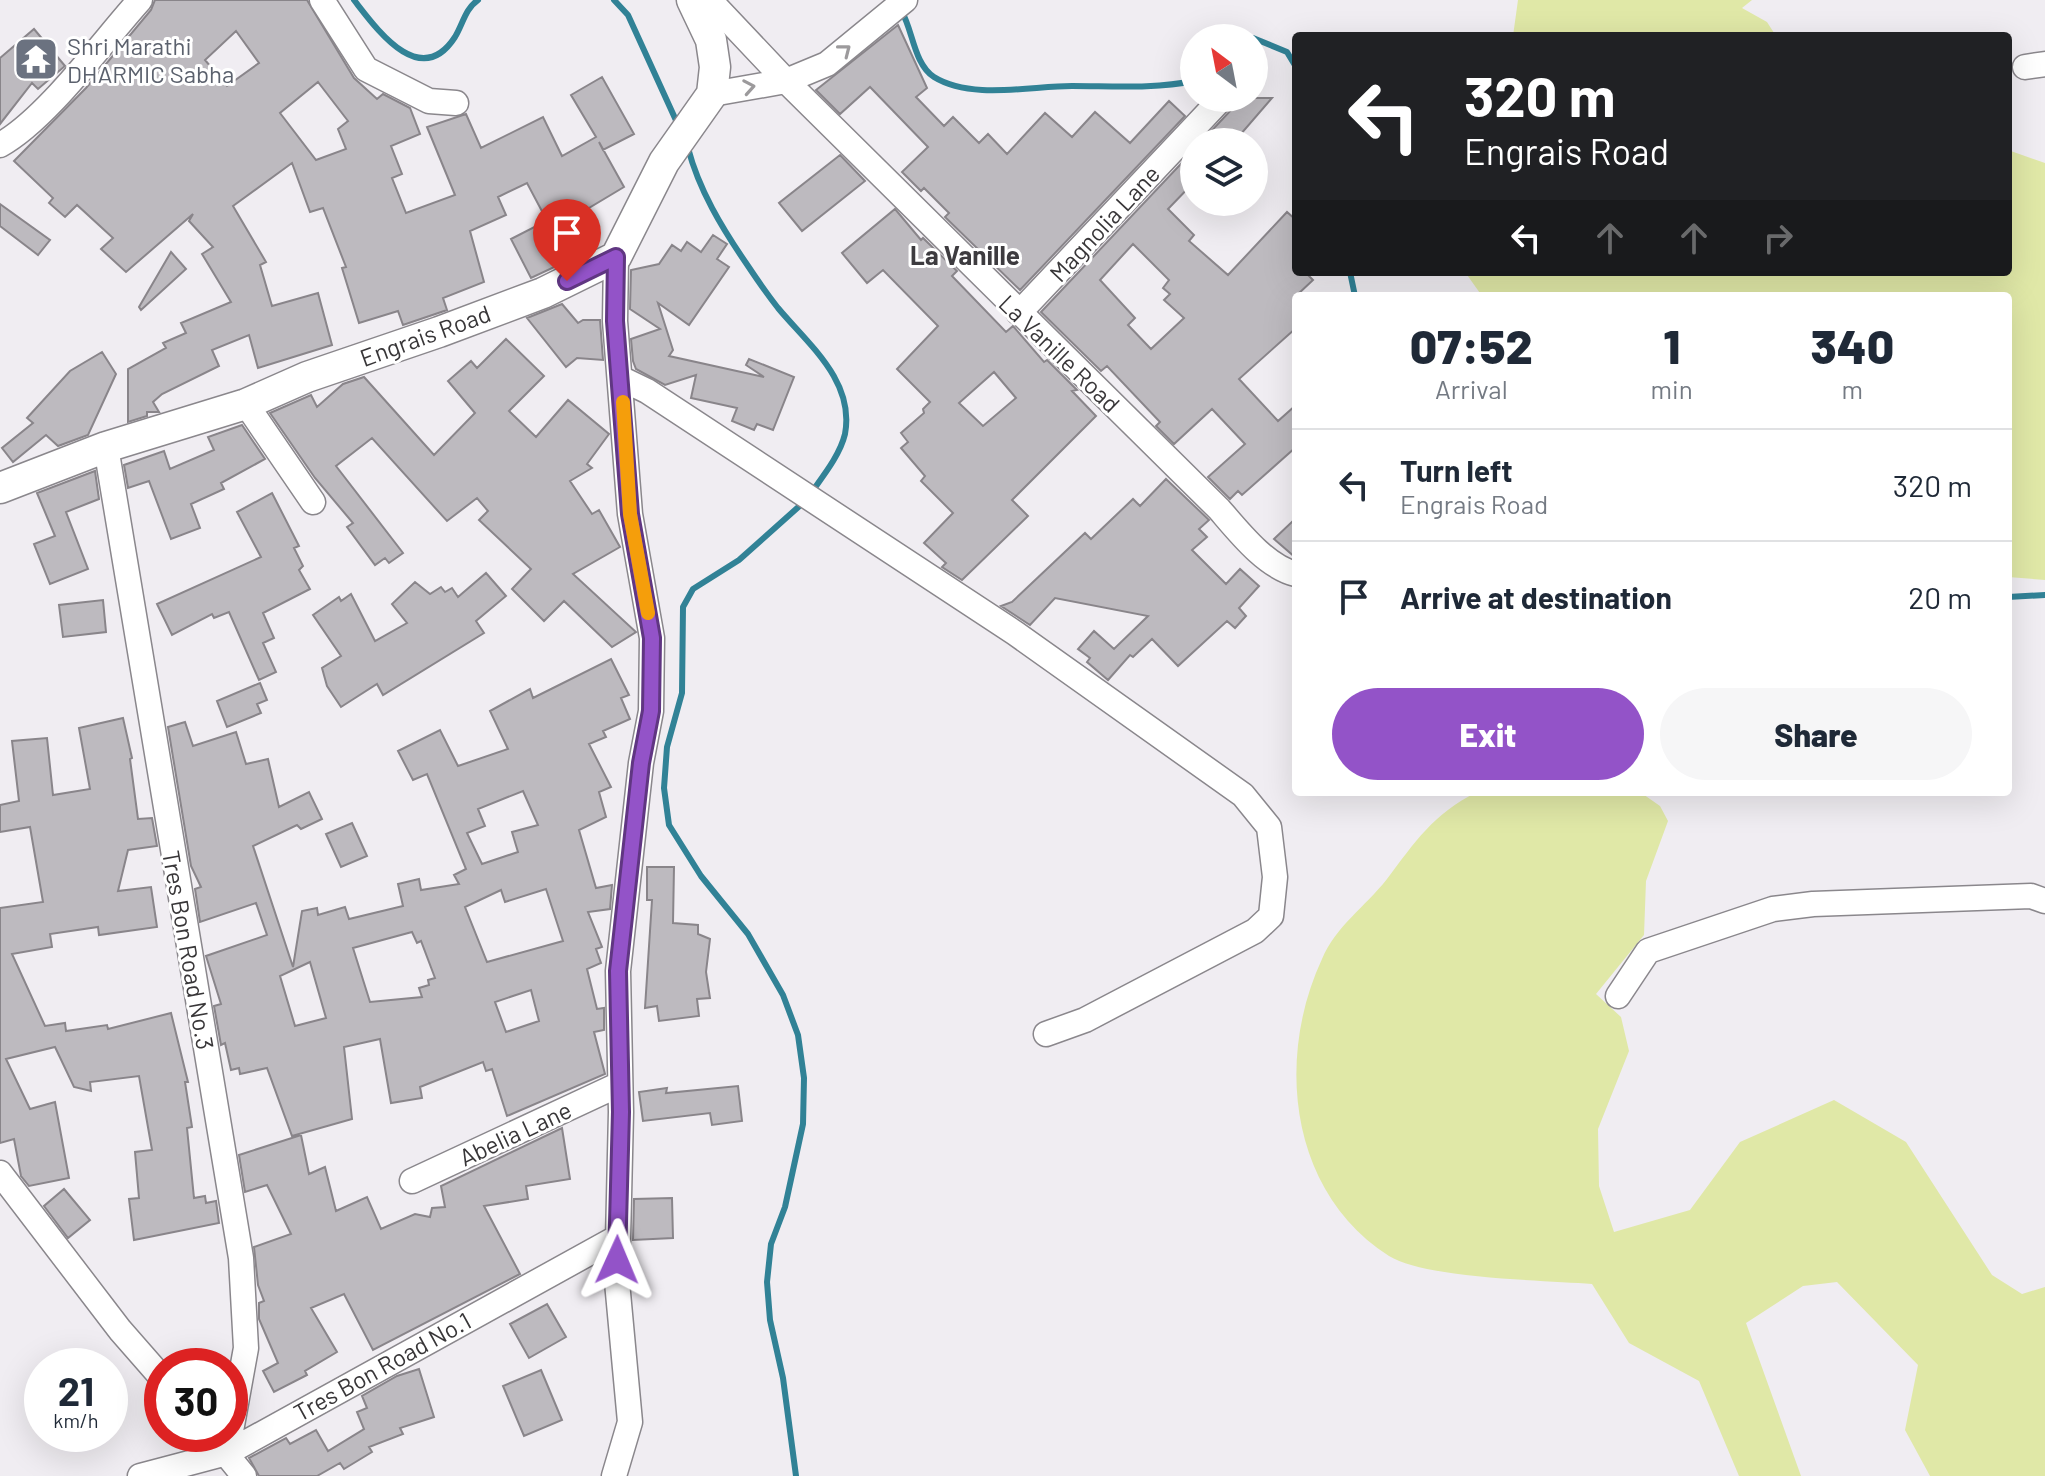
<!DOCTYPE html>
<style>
body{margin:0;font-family:Barlow,sans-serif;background:#f6f6f7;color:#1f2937;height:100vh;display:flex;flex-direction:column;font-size:30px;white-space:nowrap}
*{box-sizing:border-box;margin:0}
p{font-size:26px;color:#747a83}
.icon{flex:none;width:44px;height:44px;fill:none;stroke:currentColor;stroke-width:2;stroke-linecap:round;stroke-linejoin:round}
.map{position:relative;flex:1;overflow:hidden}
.side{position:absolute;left:1292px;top:292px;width:720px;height:504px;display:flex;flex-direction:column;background:#fff;border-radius:8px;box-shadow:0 8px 32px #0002}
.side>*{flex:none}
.banner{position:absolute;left:1292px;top:32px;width:720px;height:244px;border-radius:8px;box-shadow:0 8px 32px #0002;background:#202124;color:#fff;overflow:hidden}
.needle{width:52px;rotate:328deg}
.buttons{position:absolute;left:1180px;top:24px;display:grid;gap:16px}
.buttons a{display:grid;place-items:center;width:88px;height:88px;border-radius:50%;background:#fff;box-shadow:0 8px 32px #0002;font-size:40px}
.speed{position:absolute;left:24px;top:1348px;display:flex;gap:16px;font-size:40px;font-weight:700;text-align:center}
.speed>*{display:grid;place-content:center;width:104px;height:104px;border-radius:50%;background:#fff;box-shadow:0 8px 32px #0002;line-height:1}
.speed small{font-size:20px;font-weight:400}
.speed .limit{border:12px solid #d22;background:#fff;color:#111}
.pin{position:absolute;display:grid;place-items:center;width:68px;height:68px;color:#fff;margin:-82px -34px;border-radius:50% 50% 50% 0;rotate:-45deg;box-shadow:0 0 8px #0007}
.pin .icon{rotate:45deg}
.me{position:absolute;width:88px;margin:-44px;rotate:1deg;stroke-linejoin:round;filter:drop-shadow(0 0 6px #0008)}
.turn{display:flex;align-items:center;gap:28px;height:168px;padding:0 40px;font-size:36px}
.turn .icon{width:104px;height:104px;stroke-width:2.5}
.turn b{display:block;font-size:56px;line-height:68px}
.lanes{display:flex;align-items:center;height:76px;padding:0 40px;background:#0003;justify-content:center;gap:40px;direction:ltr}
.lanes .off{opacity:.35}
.eta{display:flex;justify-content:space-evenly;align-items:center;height:136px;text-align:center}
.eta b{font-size:48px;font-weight:800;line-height:56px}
.primary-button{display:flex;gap:16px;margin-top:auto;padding:16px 40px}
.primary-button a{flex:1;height:92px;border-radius:48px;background:#9353c8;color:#fff;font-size:32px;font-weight:800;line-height:92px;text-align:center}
.primary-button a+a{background:#f6f6f7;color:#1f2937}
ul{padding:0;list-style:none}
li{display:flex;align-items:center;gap:24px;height:112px;padding:0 40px;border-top:2px solid #e0e1e3}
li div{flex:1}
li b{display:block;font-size:30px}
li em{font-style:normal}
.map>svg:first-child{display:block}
.green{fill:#e0e8a7}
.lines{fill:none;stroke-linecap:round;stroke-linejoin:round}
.stream{stroke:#318296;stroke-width:6}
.building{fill:#bdbabf;stroke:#89858a;stroke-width:2;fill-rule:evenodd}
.minor-casing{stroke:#8a878c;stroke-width:27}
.tertiary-casing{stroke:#8a878c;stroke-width:33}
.minor{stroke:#fff;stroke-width:24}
.tertiary{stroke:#fff;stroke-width:30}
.oneway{stroke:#9c9a9c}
.route-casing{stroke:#603682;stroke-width:20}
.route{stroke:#9353c8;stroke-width:14}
.slow{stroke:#f59e0b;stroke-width:14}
.labels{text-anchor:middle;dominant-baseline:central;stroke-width:6;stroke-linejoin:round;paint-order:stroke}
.worship-label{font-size:24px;fill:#5b616d;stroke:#fff;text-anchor:start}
.street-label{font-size:24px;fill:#383638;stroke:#fff}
.neighbourhood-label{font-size:26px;font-weight:bold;fill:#3d3b3f;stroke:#fff}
</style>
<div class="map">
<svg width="2045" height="1476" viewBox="0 0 2045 1476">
<rect width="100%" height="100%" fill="#f0edf2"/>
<path class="green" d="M1518,0h234l-10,8 25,14 9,14h-263z
M2008,150l37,13v417l-37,-3v-281h-526l-17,-24h543z
M1477,792h163l20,14 8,15 -22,60 -2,54 -48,59 25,23 8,34 -31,78 1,57 15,46 76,-22 50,-68 94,-42 72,42 86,133 30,19 23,-7v189h-115l-25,-46 13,-65 -81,-83 -34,4 -57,37 55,153h-62l-40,-95 -70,-38 -37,-59c-47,-4 -166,-5 -203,-28 -99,-63 -114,-196 -67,-297 14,-33 43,-52 65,-80 28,-37 46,-65 90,-87z"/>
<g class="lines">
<path class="stream" d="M354,0c22,28 66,91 101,37 8,-13 10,-28 23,-37
M614,0l14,15 51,112
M902,12c11,19 12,52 32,65 37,23 97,9 138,9 41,0 82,3 122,-5
M1253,38l34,14 9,15
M688,148c11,42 34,80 58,115 10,15 21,31 32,45 30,36 77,73 67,126 -5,21 -22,42 -34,59
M1350,272l5,24
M2008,597l37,-2
M796,1476l-13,-98 -13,-58 -3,-38 4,-38 14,-37 18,-83 1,-46 -6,-43 -15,-40 -35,-61 -47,-58 -32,-51 -5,-37 3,-41 15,-54 1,-86 10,-18 46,-29 65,-58"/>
</g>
<path class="building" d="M155,0h152l47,78 23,21 6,-5 27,14 10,26 -29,12 11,28 -10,4 14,35 49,-18 -28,-68 39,-13 15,34 62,-31 19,39 34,-19 -25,-42 31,-18 32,57 -31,16 -4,-8 25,45 -72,43 -25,-47 -29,14 8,18 -36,16 14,51 -41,16 4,12 -44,15 -5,-14 -39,12 -17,-55 4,-1 -23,-59 -13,4 -18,-49 -59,43 33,56 -6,3 12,41 46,-13 14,52 -74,23 -9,-33 -37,15 7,16 -57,28 -9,8 6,10h-12v4l-19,6v-53l38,-21 -3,-5 23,-10 -5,-10 50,-21 -29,-48 11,-7 -24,-26 4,-7 -67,58 -25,-23 12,-11 -36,-33 -12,12 -16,-14 4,-5 -39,-37 72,-73 65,-78zM236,31l23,32 -32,23 -22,-26zM318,82l30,39 -10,8 8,20 -30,11 -36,-47z
M898,25l29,63 -11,9 28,29 9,-9 26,26 9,-9 19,20 38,-41 27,24 23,-25 35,31 39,-42 16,15 -165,174 -75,-73 4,-4 -25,-25 -3,3 -19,-19 26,-25 -58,-60 -30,27 -24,-24z
M34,29l31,37 -27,23 -6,-6 -32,41v-66z
M1237,98h35l-38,44h-33l32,-34z
M1194,150v32l-26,27 26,26 -5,6 39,34 59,-63 9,8v52h9l8,8 -17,16v32l-57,51 39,42 18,-16v42l-54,48 -4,-4 -8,8 -22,-22 37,-33 -33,-35 -38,35 -18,-18 4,-4 -53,-56 -6,5 -60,-59zM1133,244l36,36 -6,8 7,6 -6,6 20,18 -33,31 -23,-24 7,-7 -35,-38z
M840,155l25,26 -63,50 -23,-28z
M0,204l50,36 -12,15 -38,-29z
M895,209l26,31 2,-2 34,33 -5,5 54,56 7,-6 31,36 3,-2 30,30 -5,1 24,25 -84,84 16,16 -66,64 -20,-13 4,-4 -22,-20 29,-30 -32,-32 4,-5 -24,-28 7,-6 -7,-9 23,-20 -1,-4 7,-7 -33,-33 41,-43 -55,-56 -16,13 -25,-30zM994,372l22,26 -33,28 -24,-23z
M544,222l21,40 -34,16 -20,-39z
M713,235l14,9 -10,15 12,8 -40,58 -31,-22 15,47 -4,6 95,21 -18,-12 3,-6 45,18 -21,53 -16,-6 -3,6 -22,-9 5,-13 -46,-10 5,-23 -31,10 -29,-16 -3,-8 -2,-22 29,-10 -30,-20 1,-39 28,-6 13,-19 9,6 6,-9 14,10z
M171,252l15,17 -45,41 -2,-3z
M562,304l16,19 5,-3h17l3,40 -26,-2 -11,9 -39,-49z
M506,339l38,37 -35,35 27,26 32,-37 41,34 -22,30 5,4 -22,13 22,33 7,-4 21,37 -47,27 63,58 -24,15 -48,-46 -20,20 -32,-32 19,-20 -52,-49 9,-9 -11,-13 -30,23 -75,-83 -36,28 67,87 -14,10 -4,-5 -10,7 -28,-38 6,-4 -38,-45 -45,-65 41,-18 6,12 26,-23 21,-7 70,78 41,-42 -27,-32 23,-20 6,7z
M102,352l14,22 -28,61 -30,11 -12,-11 -33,27 -11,-14 31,-25 -6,-5 43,-47z
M242,425l23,34 -44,24 3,6 -33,15 9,24 -29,11 -22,-58 -21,7 -4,-23 40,-14 6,18 44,-19 -6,-13z
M95,471l4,28 -33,13 22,57 -38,15 -16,-40 21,-8 -18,-43z
M1166,479l43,41 -10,9 8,8 -15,13 34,34 14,-15 19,17 -20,22 7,8 -11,12 -8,-7 -49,45 -26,-27 -19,18 -3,-2 -22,25 -21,-18 3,-4 -12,-9 16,-18 20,18 34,-33 -93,-18 -25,27 -29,-19 11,-4 73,-69 6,6 42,-40 7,7z
M272,493l27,53 -5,2 9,18 -4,4 11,19 -47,24 11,25 -11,5 13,29 -17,8 -30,-68 -15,6 -2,-4 -40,21 -15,-31 104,-47 -24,-45z
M1296,518v40l-22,-19z
M486,573l20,23 -30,25 8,12 -101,62 -6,-11 -36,23 -14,-21 -5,-18 19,-12 -28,-41 26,-18 2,4 10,-7 24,47 32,-18 -15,-19 23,-22 15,12 11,-7 4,5 7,-4 6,9z
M103,600l3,32 -43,5 -4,-32z
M611,659l18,36 -8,3 9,21 -27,12 3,6 -17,7 22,43 -12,5 7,25 -27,13 17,58 16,-3 -2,24 -22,3 14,35 -6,2 5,14 -14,6 10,40 7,-1v22l-10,2 11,42 -98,42 -15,-47 -6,2 -3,-9 -63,25 2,11 -31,5 -11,-64 -36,8 8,72 -60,17 -25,-68 -27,6 -1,-6 -8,2 -6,-27 -4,2 -7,-39 7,-2 -15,-48 61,-21 -11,-32 -56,19 -5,-33 6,-2 -10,-21 -23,-139 17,-5 8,24 43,-14 10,32 22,-5 11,48 30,-15 13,27 -21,10 -4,-4 -44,21 40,121 9,-56 15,-3 1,7 27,-8 4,12 54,-13 -5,-22 21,-5 2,11 38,-6 -5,-9 12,-6 -39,-95 -14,6 -15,-29 42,-21 18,36 50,-17 -18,-38 40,-22 3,9zM523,791l15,34 -26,7 6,20 -36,12 -15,-31 18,-7 -7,-17zM546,889l17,52 -76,21 -22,-55 36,-17 4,12zM412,932l5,11 4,-2 14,37 -7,2 1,5 -10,3 3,9 -52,5 -17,-54zM310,962l16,56 -31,8 -15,-50zM531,990l8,31 -33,11 -11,-30z
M260,683l7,17 -10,4 4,9 -34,14 -10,-26z
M123,718l9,40 -2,1 8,60 14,-1 5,28 -29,4 -10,41 33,-4 6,40 -58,8 -1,-8 -48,7 2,13 -40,7 33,72 20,-3 1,8 41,-6 1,4 63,-16 17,69h-3l7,45 -5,1 7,70 11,-2 1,7 10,-2 3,22 -85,17 -5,-41 10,-1 -4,-46 17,-2 -13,-74 -49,6 1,9 -17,-4 -19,-40 -49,12 24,50 25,-7 14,76 -40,8 -8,-10 -7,-37 -14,4v-235l43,-6 -13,-75 -30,5v-27l19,-4 -7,-60 35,-3 6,57 37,-6 -11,-61z
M352,823l15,33 -26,11 -15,-33z
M647,867h27l-1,56 25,2v9l12,5 -4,33 4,26 -13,1 2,17 -40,5 -2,-15 -12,2 7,-108h-5z
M738,1086l4,35 -30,4 -2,-12 -67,8 -4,-29 28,-4 -1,5z
M562,1128l8,51 -44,7 2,13 -44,7 36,68 -147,76 -29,-56 -33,14 26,44 -32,19 2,4 -33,17 -11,-21 15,-8 -19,-44v-16l5,-2 -6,-16 -4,-38 37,-13 -24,-49 -22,7 -6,-37 62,-20 8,39 16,-7 11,44 31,-14 14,32 34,-15 15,3 2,-9 13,-1 -4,-21z
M64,1189l26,31 -22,18 -24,-32z
M672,1198l1,40 -40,2 1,-41z
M547,1304l19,33 -37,21 -19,-34z
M419,1369l15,48 -34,11 3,6 -34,13 3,5 -28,17 -4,-6 -23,13h-58l-10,-18 37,-20 4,6 26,-14 12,21 36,-22 -7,-17 10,-4 -5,-12 35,-20z
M541,1370l21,50 -38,16 -21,-50z"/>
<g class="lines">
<g class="minor-casing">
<path id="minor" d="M322,0l44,69 63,32 27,2
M696,10l22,-1 68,72 433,428c19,22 47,58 77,65
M2025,67l20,-3
M712,94l74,-13 41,-17 78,-64
M0,145c47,-26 102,-103 140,-145
M1019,313l203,-215
M620,378l27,13 368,242 228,162 26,32 6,50 -4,39 -16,15 -170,89 -39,14
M246,404l67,98
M106,447l135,811 5,90 -19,105
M1618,996l30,-45 125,-42 40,-5 218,-8 14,5
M0,1173l120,157 42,48
M412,1181l206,-96
M210,1434l34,42
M140,1476l87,-23 391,-216
M614,1476l16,-54 -13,-140 4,-170 -3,-141 23,-208 10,-52 1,-73 -22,-124 -15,-193 1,-64"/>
</g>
<g class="tertiary-casing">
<path id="tertiary" d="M0,488l106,-41 140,-43 61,-27 132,-45 104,-39 73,-36 48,-95 48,-68 3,-27 -4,-27 -19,-40"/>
</g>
<use href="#minor" class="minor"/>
<use href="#tertiary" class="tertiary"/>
</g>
<defs><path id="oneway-chevron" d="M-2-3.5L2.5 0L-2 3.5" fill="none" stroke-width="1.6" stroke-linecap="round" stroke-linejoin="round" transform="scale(2)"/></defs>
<g class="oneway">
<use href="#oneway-chevron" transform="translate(845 50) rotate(-38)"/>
<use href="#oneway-chevron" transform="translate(749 87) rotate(-10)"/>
</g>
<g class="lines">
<g class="route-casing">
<path id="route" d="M567,281l49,-24 -1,64 15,193 22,124 -1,73 -10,52 -23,208 3,141 -4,148"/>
</g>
<use href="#route" class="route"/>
<path class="slow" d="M623,402l7,112 18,99"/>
</g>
<defs>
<g id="temple-square" transform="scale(2.3)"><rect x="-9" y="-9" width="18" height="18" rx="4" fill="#6b7280" stroke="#fff"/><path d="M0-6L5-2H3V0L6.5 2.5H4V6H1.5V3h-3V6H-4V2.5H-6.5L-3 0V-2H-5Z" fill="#fff"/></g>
</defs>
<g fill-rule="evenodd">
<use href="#temple-square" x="36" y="59"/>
</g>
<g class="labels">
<g class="worship-label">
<text x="67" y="45">Shri Marathi<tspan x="67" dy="28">DHARMIC Sabha</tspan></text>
</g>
<g class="street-label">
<text transform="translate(1104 223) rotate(-47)">Magnolia Lane</text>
<text transform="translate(425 335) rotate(-20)">Engrais Road</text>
<text transform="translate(1060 353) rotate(44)">La Vanille Road</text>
<text transform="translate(189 950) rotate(80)">Tres Bon Road No.3</text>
<text transform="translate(515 1133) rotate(-25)">Abelia Lane</text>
<text transform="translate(382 1366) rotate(-29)">Tres Bon Road No.1</text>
</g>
<g class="neighbourhood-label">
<text x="965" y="254">La Vanille</text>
</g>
</g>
</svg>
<div class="buttons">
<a><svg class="needle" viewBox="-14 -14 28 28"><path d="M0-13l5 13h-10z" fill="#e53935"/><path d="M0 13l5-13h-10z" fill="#747a83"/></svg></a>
<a><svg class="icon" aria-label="layers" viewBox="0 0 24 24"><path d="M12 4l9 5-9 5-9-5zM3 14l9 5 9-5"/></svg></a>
</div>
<div class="speed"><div>21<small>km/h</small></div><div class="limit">30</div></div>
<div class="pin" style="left:567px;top:281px;background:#d93025"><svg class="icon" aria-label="arrive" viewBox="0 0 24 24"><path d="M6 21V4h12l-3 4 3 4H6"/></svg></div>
<svg class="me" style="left:617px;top:1260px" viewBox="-20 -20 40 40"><path d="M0-17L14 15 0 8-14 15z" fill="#9353c8" stroke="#fff" stroke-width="4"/></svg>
<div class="banner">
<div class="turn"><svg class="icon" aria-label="left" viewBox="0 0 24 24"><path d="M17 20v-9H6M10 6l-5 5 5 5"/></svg><div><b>320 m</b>Engrais Road</div></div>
<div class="lanes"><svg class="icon" aria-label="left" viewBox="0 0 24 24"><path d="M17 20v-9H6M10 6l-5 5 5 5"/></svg><svg class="icon off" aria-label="ahead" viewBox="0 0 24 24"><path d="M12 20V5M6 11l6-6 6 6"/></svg><svg class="icon off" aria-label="ahead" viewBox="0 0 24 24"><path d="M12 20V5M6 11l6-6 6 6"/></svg><svg class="icon off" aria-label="right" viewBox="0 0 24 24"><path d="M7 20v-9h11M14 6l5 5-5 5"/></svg></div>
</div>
<section class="side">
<div class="eta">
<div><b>07:52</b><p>Arrival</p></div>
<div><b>1</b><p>min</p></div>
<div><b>340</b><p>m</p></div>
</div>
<ul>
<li><svg class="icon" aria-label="left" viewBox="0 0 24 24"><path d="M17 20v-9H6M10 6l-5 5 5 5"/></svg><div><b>Turn left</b><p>Engrais Road</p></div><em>320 m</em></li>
<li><svg class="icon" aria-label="arrive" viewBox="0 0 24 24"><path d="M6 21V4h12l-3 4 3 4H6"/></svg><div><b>Arrive at destination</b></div><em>20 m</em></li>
</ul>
<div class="primary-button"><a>Exit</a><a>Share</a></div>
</section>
</div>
